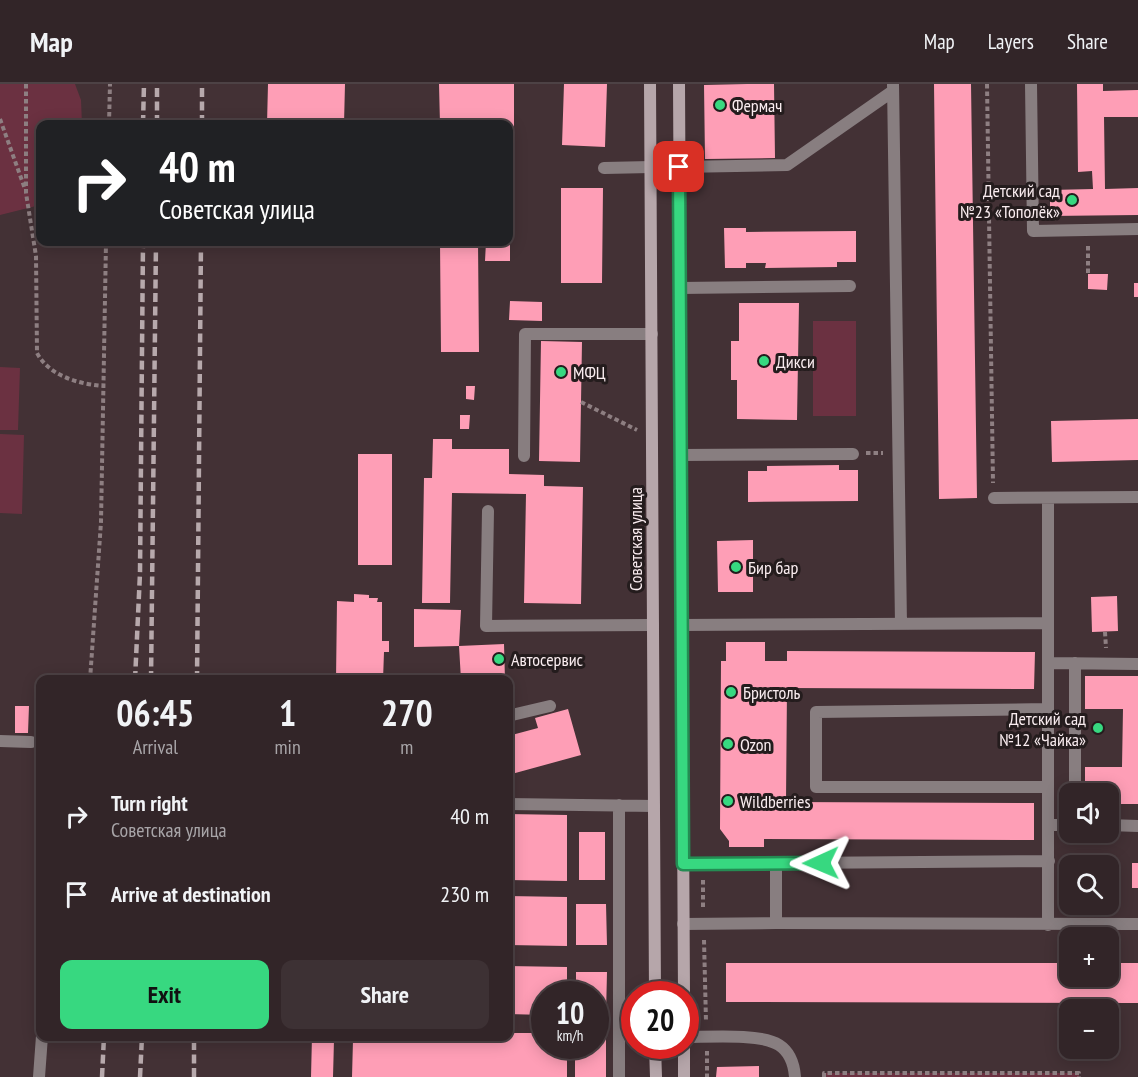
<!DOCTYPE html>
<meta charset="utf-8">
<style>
body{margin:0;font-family:"PT Sans Narrow",sans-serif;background:#3d3134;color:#f1f3f6;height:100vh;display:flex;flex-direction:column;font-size:22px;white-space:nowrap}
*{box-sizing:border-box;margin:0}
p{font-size:20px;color:#a8a5a8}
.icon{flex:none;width:33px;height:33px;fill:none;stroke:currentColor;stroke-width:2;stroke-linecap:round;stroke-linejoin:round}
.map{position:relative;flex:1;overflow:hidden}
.side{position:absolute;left:36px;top:591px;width:477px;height:366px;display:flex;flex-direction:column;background:#322528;border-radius:12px;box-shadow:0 3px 15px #0003,0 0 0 2px #4d4245}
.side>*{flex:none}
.top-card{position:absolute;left:36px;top:36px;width:477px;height:126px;border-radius:12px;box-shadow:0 3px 15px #0003,0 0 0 2px #4d4245;background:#202124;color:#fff;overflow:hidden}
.buttons{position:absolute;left:1059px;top:699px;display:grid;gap:12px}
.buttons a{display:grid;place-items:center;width:60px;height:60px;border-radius:12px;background:#322528;box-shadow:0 3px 15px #0003,0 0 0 2px #4d4245;font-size:30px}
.speed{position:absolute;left:531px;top:897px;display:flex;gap:12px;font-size:30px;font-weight:700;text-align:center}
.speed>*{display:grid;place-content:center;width:78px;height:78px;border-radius:50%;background:#322528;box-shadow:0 3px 15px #0003,0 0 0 2px #4d4245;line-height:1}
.speed small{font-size:15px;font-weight:400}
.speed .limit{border:9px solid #d22;background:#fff;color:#111}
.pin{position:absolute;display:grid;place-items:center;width:51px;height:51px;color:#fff;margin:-26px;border-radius:12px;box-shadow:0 3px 9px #0006}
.me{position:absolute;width:66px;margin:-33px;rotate:269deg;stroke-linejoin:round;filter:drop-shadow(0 0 4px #0008)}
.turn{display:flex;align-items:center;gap:21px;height:126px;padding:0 24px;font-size:27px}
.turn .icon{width:78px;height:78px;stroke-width:2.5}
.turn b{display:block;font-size:42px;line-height:51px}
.eta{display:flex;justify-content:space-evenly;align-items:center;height:102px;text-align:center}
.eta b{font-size:36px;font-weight:600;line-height:42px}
.button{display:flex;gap:12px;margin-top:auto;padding:12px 24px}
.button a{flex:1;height:69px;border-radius:12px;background:#37d880;color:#111;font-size:24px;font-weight:600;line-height:69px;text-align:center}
.button a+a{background:#3d3134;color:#f1f3f6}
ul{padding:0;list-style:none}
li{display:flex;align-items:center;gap:18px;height:78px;padding:0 24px}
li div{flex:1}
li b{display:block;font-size:22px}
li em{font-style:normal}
header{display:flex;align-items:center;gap:36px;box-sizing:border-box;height:84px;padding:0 30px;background:#322528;border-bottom:2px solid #4d4245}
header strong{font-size:28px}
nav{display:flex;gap:33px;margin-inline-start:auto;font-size:21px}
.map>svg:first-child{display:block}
.green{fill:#6b3141}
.building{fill:#fe9eb6}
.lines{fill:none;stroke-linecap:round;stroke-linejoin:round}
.path{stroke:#8e7f82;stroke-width:4;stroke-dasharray:4.5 3;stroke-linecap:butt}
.lane{stroke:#887e80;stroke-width:12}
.street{stroke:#887e80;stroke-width:12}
.secondary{stroke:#b6a6aa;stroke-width:12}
.rail{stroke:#b7a9ac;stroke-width:4.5;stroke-dasharray:9 4.5;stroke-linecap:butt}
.route-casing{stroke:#248c53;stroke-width:15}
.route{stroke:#37d880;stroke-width:10}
.poi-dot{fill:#37d880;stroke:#241c1d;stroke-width:2}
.labels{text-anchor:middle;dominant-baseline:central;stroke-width:6;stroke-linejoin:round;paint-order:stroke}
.poi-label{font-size:18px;fill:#faedf0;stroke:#241c1d;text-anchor:start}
.street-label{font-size:18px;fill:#faedf0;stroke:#241c1d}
</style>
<header>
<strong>Map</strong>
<nav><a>Map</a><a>Layers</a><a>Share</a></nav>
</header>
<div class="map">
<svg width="1138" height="993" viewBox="0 0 1138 993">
<rect width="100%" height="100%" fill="#433135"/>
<path class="green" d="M0,0h75l6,16 1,24h-42v81l-40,10z
M813,237h43v95h-43z
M0,283l20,1 -2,62h-18z
M0,350l24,1 -2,79 -22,-1z
M824,989h255v4h-255z"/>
<path class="building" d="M268,0h77l-1,40h-77z
M439,0h75v73h-6v-33h-68z
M564,0h43l-2,63 -43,-2z
M747,0h27l1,74 -70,1 -1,-74z
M934,0h37l6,414 -38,1z
M1077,0h26v7l35,-1v27h-34l1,72 33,-1v27l-88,1v-26l43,-1 -1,-18 -14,1z
M561,104h42l-1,95h-41z
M724,144h22v4l110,-1v31h-19v5l-72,1 1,-5h-20v5h-21z
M440,158h38l1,110h-38z
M486,158h24v19h-25z
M1088,190h20l-1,16 -19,-1z
M1134,199h4v14h-4z
M510,217l32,1v19l-33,-1z
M739,219h60l-2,117 -60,-1v-39h-6v-39h8z
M541,257l41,1 -2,120 -41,-1z
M466,302h9l-1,14 -8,-1z
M460,331h10l-1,14h-9z
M1138,335v41l-86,2 -1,-41z
M433,355h19v10h57v25l35,1v11l39,1 -2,117 -57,-1 2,-109 -74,-1 -2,110h-28l2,-125h8z
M358,370h34v111h-34z
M839,381v5h19v31l-110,1v-31h19v-5z
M753,456v52h-35l-1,-51z
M354,510l15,1v3h9l-1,4h5v39h7v11h-5l-1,28h-47l1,-79 17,1z
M1117,512l1,35 -26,1 -1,-35z
M414,525l47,1 -2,36 -45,1z
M726,558h39v19h22v-10l248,1 -1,37 -247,-1 -1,114 248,1v37l-270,-1v8h-35v-6l-9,-12 1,-168h5z
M504,560l1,36h-44l-2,-34z
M1085,592h53v128h-30v-10h-23v-27h37l1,-58h-38z
M15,622h14l-1,27h-13z
M568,625l13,46 -73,20v-39l30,-8 -3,-10z
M508,730l59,1v66l-59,-1z
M579,748h26v48h-26z
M1132,779h6v25h-6z
M508,812l59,1v49l-59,-1z
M576,820h30l1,41h-31z
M726,879h344v13h38v-13h30v40l-412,-1z
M508,882l59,1v27h-23v21l-36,-1z
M576,888h31l-1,43h-10v-21h-20z
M508,949h36v13h23v31h-215l1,-37h-19l-1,37h-22l1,-41h196z
M596,954h10v39h-31v-31h21z
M759,982v11h-43l1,-10z"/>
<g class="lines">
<path class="path" d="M26,0v109l10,63 1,97c12,23 42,31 66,33
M987,0l6,399
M0,35l25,70
M109,40l1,-40
M1088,162v28
M581,318l56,28
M866,369h17
M1105,548l1,16
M90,596l11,-158 5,-280
M703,796v28
M704,856l2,82
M707,967v26
M824,993v-4h255v4"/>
<path class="lane" d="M893,0l8,540
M1031,0l2,147 105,-2
M679,83l108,-2 106,-74
M604,84l47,-1
M680,204l170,-2
M681,371l172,-1
M524,372l1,-122h127
M994,414l144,-1
M1048,414v427
M488,427l-2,115 167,-1
M682,541l366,-2
M1048,579l90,1
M1048,625l-232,3v75h232
M508,632l42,-10
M1075,710v-131
M508,720l146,2
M619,721v272
M1049,741h21
M1108,741l30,1
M776,779v60
M683,780l366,-3
M683,840l93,-1 362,1
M686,953c22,0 75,-4 93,8 11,7 15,19 16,32"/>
<path class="street" d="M0,657l31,1
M39,993l3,-41"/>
<path class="secondary" d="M650,0l5,910
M679,0l5,910
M655,962l1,31
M684,962v31"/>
<path class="rail" d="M143,40l1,-40
M157,40v-40
M202,40v-40
M135,596l5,-107 3,-331
M151,596l5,-438
M197,596l4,-438
M102,993l2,-41
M140,993l2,-41
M194,993v-41"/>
</g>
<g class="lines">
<g class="route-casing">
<path id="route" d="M679,83l4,697 138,-1"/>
</g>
<use href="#route" class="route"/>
</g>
<g class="poi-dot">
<circle cx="720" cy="21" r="6"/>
<circle cx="1072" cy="116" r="6"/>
<circle cx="764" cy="277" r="6"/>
<circle cx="561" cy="288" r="6"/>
<circle cx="736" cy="483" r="6"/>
<circle cx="499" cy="575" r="6"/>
<circle cx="731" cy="608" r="6"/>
<circle cx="1098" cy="644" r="6"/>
<circle cx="728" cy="660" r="6"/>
<circle cx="728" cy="717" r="6"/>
</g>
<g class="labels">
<g class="poi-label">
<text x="732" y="21">Фермач</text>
<text x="1060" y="106" text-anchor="end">Детский сад<tspan x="1060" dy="21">№23 «Тополёк»</tspan></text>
<text x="776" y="277">Дикси</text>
<text x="573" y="288">МФЦ</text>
<text x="748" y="483">Бир бар</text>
<text x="511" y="575">Автосервис</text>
<text x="743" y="608">Бристоль</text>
<text x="1086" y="634" text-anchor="end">Детский сад<tspan x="1086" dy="21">№12 «Чайка»</tspan></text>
<text x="740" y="660">Ozon</text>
<text x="740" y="717">Wildberries</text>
</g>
<g class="street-label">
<text transform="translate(635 455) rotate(-90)">Советская улица</text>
</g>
</g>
</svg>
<div class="buttons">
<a><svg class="icon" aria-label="sound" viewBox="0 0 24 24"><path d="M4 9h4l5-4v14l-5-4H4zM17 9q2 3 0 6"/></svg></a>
<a><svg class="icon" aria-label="search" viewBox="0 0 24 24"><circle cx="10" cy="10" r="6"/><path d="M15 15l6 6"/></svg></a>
<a>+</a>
<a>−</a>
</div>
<div class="speed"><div>10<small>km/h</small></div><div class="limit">20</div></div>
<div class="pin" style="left:679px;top:83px;background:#d93025"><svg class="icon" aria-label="arrive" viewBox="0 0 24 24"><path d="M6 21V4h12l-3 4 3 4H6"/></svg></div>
<svg class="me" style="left:821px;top:779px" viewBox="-20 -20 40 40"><path d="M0-17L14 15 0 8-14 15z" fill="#37d880" stroke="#fff" stroke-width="4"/></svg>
<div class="top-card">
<div class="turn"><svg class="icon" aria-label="right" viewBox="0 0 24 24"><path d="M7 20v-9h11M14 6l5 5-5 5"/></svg><div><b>40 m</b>Советская улица</div></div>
</div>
<section class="side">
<div class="eta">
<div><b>06:45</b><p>Arrival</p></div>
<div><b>1</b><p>min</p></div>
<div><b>270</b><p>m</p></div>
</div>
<ul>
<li><svg class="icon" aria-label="right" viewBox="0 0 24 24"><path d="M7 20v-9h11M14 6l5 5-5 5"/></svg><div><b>Turn right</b><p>Советская улица</p></div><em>40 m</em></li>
<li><svg class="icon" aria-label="arrive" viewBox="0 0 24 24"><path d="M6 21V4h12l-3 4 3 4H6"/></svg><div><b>Arrive at destination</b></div><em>230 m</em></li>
</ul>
<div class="button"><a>Exit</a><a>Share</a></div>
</section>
</div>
